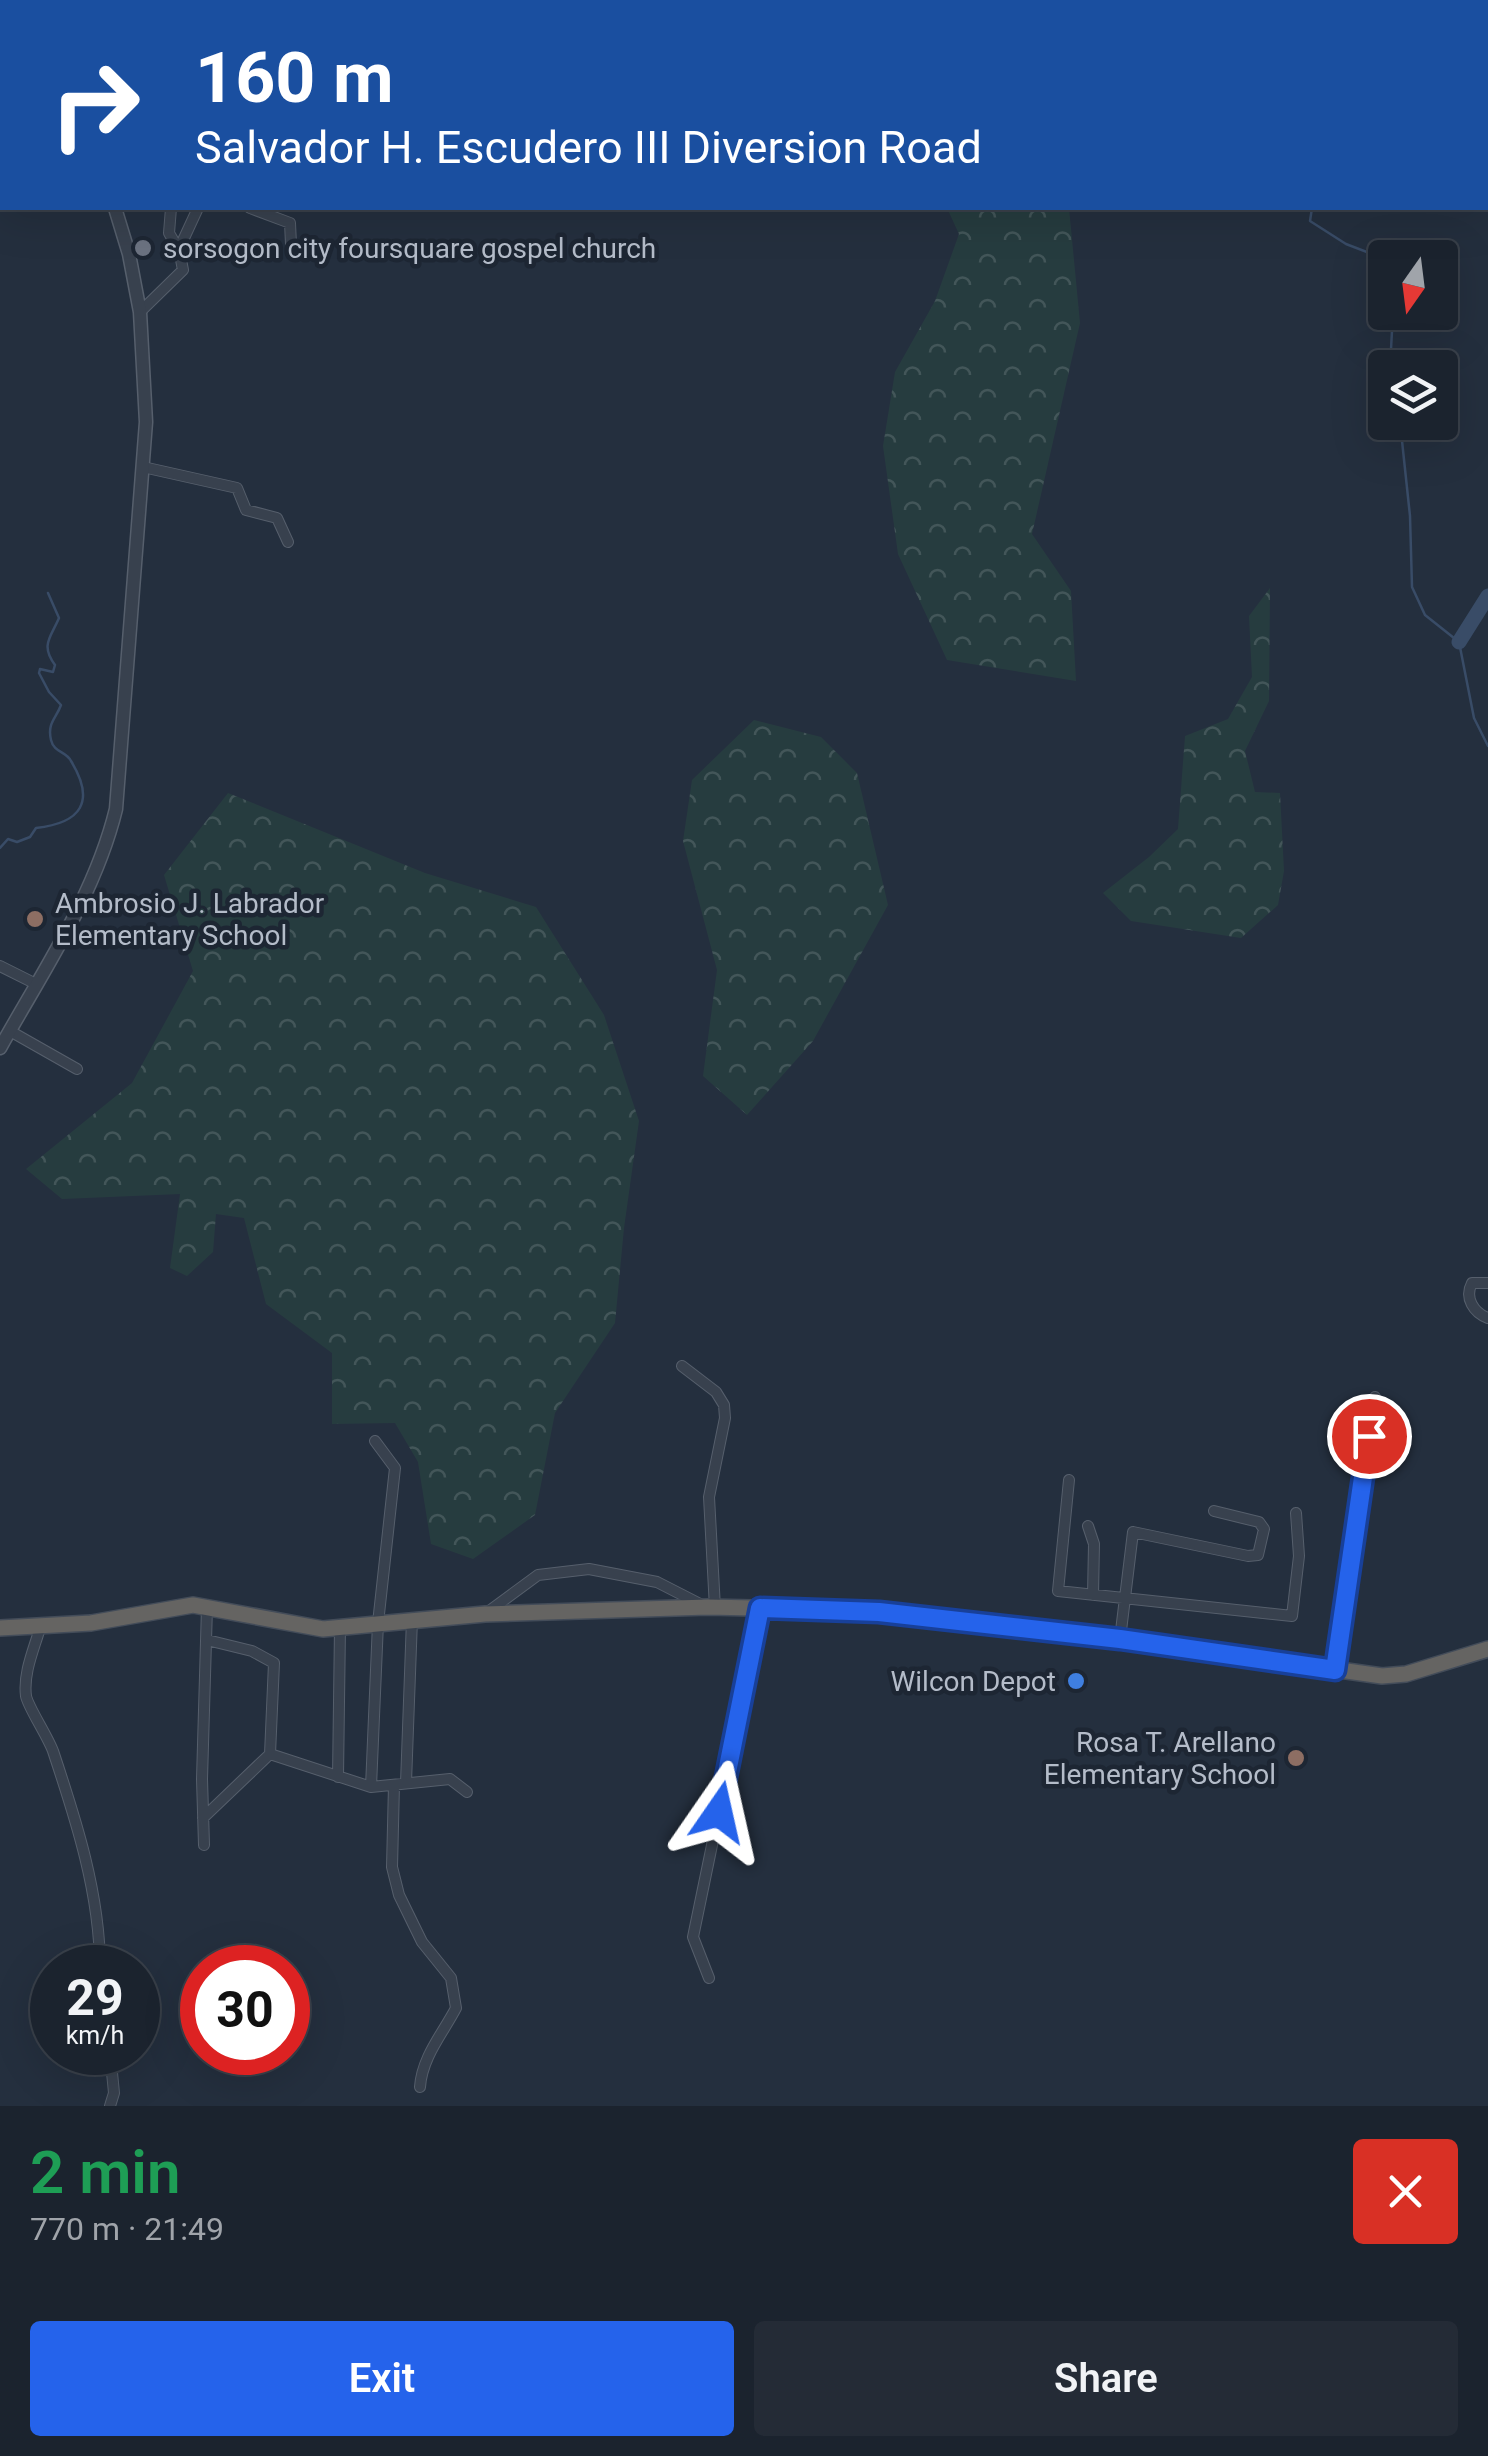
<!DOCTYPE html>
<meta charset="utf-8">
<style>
body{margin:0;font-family:Roboto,sans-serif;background:#242b36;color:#f1f3f6;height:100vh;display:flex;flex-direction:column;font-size:38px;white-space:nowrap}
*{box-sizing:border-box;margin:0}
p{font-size:32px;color:#a0a4aa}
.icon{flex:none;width:55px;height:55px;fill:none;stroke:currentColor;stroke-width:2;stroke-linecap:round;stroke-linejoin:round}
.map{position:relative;height:2106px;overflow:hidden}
.sheet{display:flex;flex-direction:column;background:#1b232e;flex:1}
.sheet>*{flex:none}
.banner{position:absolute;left:0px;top:0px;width:1490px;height:210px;box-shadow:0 10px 40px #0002,0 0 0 2px #39404a;background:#1a4fa0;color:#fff;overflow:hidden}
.needle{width:65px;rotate:194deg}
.fabs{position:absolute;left:1368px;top:240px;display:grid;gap:20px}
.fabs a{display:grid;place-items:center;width:90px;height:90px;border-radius:10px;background:#1b232e;box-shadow:0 10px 40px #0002,0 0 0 2px #39404a;font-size:50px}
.speed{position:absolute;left:30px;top:1945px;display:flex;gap:20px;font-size:50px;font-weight:700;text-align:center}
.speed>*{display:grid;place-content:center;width:130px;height:130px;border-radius:50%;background:#1b232e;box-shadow:0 10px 40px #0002,0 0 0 2px #39404a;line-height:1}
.speed small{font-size:25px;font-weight:400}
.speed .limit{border:15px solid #d22;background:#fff;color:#111}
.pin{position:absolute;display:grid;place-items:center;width:85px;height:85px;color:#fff;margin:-42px;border:5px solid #fff;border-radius:50%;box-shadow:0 2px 10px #0007}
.me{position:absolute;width:110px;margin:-55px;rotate:11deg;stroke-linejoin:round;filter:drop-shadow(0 0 8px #0008)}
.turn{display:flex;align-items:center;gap:35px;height:210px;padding:0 30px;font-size:45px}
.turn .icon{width:130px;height:130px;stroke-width:2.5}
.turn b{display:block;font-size:70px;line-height:85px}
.round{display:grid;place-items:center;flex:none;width:105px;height:105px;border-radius:10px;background:#242b36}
.headline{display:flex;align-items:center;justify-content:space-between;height:170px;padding:0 30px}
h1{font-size:60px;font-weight:600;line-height:75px;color:#1e9e55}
.action{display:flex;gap:20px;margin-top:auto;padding:20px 30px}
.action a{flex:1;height:115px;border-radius:10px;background:#2563eb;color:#fff;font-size:40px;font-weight:600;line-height:115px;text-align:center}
.action a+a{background:#242b36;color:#f1f3f6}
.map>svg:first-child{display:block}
.forest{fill:url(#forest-crowns)}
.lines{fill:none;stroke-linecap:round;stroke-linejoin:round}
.stream{stroke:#394c67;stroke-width:2.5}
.river{stroke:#394c67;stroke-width:15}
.minor-casing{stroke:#565f6c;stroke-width:12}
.tertiary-casing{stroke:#565f6c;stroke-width:15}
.trunk-casing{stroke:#434c59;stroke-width:18}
.minor{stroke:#38414e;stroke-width:10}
.tertiary{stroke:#38414e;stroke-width:12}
.trunk{stroke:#656462;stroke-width:15}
.route-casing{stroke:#184099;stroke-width:25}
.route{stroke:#2563eb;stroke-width:18}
.worship-dot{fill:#6b7280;stroke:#1d2633;stroke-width:4}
.education-dot{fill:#8d6e63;stroke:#1d2633;stroke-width:4}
.shop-dot{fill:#3f7fe0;stroke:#1d2633;stroke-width:4}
.labels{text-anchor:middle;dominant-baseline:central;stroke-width:9;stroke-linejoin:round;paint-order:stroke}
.poi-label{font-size:28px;fill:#b4bcc9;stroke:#1d2633;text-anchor:start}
</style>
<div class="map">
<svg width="1488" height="2106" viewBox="0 0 1488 2106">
<defs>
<pattern id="forest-crowns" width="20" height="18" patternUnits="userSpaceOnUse" patternTransform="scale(2.5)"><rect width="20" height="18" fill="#263c3f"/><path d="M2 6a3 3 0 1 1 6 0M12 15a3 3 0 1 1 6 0" fill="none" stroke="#435659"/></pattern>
</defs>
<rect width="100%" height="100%" fill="#242f3e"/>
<path class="forest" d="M947,208h122l11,115 -48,211 39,57 5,90 -129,-21 -49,-106 -15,-108 12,-74 40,-71 24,-67z
M1270,588l-1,113 -24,50 10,41 25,1 4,78 -6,34 -37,33 -110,-17 -28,-28 46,-36 29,-28 7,-93 43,-17 24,-42 -3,-61z
M754,720l67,17 36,36 31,132 -75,136 -66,74 -44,-39 14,-106 -34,-129 9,-61z
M228,793l197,80 111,34 68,108 35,106 -15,107 -9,95 -60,90 -20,102 -62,44 -42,-15 -13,-82 -23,-39 -63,1v-71l-66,-49 -22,-86 -28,-4 -3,38 -26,24 -17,-8 10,-74 -118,5 -36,-30 106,-86 61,-112 -29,-96z"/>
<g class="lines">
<path class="stream" d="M1220,0l2,2
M1136,2l1,-2
M1312,208l-2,13 36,23 39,15
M1390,368l3,-56
M1400,422l10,94 2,71 13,28 34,27 15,76 14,28
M0,848l8,-9 9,3 13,-5 6,-9c45,-5 60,-26 35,-67 -5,-10 -17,-8 -20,-21 -4,-17 5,-21 10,-35l-12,-13 -10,-19 1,-4 13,3 2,-7c-15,-20 -4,-28 4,-47l-11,-25"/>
<path class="river" d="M1459,642l29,-46"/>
<g class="minor-casing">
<path id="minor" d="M365,0v2
M418,2l1,-2
M0,44h2
M0,129h2
M171,208l-2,25 11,19
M250,208l40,15 1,21
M140,312l43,-42 -4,-21 19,-41
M143,467l94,21 9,22 31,8 11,24
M0,966l36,18
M10,1031l67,38
M1488,1283h-16c-8,15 2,30 16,35
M682,1366l34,26 8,13 1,13 -16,79 6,111
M1069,1480l-11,111 234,25 7,-60 -3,-43
M1088,1526l6,18 -1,51
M485,1614l53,-39 51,-6 68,13 45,23
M40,1628c-6,21 -17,45 -14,68 2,11 21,39 27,55 23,69 47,143 47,217
M1120,1639l13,-107 115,24 10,-1 6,-26 -5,-7 -45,-11
M207,1640l45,11 22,12 -4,91 101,33 79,-8 17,13
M1335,1670l40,-273
M338,1777l2,-150
M406,1783l6,-164
M394,1785l-2,82 7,28 23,47 29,36 5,30c-13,25 -34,49 -36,79
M371,1787l7,-164 17,-155 -20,-27
M203,1818l67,-64
M204,1845l-2,-66 5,-172
M709,1978l-16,-41 68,-329
M110,2106l4,-13 -4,-41"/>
</g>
<g class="tertiary-casing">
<path id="tertiary" d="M73,0v2
M0,1048c43,-77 95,-153 116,-239l30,-387 -6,-110 -11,-58 -14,-46"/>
</g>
<g class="trunk-casing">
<path id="trunk" d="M0,1628l91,-5 102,-18 130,24 162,-15 223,-7 171,4 241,28 262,37 24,-2 82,-25"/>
</g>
<use href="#minor" class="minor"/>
<use href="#tertiary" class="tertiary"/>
<use href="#trunk" class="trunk"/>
</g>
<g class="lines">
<g class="route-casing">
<path id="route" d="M719,1812l41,-204 119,4 241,27 215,31 34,-234"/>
</g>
<use href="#route" class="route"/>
</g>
<circle class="worship-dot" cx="143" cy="248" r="10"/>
<g class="education-dot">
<circle cx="35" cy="919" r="10"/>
<circle cx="1296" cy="1758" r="10"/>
</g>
<circle class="shop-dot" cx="1076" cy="1681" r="10"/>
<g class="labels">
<g class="poi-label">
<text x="163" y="248">sorsogon city foursquare gospel church</text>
<text x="55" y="903">Ambrosio J. Labrador<tspan x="55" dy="32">Elementary School</tspan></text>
<text x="1056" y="1681" text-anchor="end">Wilcon Depot</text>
<text x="1276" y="1742" text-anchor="end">Rosa T. Arellano<tspan x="1276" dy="32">Elementary School</tspan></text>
</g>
</g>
</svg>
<div class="fabs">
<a><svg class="needle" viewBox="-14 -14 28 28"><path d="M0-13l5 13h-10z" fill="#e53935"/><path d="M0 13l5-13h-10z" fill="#a0a4aa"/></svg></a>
<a><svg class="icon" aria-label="layers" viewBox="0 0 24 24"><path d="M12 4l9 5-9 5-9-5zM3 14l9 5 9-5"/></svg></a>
</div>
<div class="speed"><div>29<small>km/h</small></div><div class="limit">30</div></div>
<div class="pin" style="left:1369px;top:1436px;background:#d93025"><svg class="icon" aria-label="arrive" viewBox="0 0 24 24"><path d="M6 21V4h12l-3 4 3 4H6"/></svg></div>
<svg class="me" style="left:719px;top:1812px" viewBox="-20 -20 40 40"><path d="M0-17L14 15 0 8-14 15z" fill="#2563eb" stroke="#fff" stroke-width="4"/></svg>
<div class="banner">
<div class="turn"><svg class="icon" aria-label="right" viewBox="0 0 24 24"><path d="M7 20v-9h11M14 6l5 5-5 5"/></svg><div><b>160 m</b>Salvador H. Escudero III Diversion Road</div></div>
</div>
</div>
<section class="sheet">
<div class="headline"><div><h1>2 min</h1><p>770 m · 21:49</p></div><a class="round" style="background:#d93025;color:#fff"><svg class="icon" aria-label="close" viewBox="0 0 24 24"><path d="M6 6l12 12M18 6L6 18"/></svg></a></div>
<div class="action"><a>Exit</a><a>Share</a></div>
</section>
